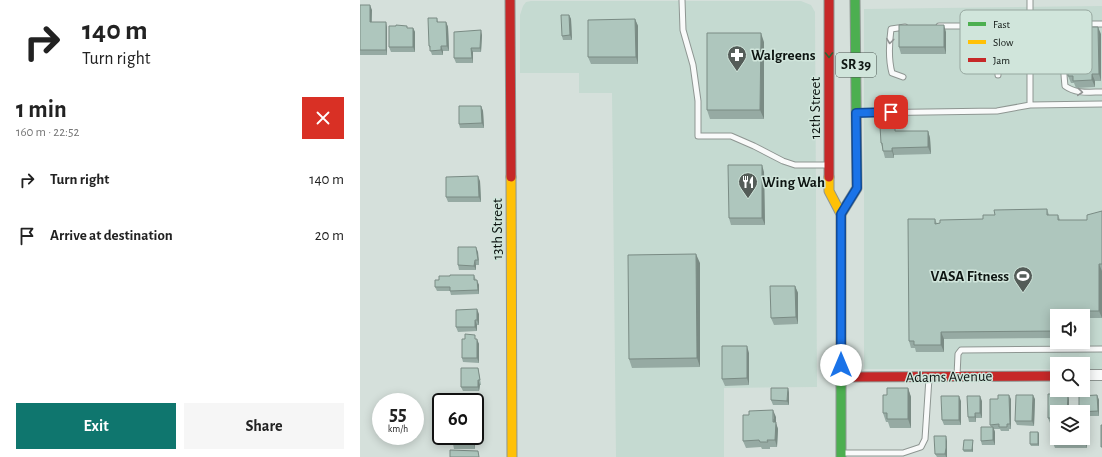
<!DOCTYPE html>
<meta charset="utf-8">
<style>
body{margin:0;font-family:"Alegreya Sans",sans-serif;background:#f6f6f6;color:#222;height:100vh;display:flex;flex-direction:column;font-size:15px;white-space:nowrap}
*{box-sizing:border-box;margin:0}
p{font-size:13px;color:#767676}
.icon{flex:none;width:22px;height:22px;fill:none;stroke:currentColor;stroke-width:2;stroke-linecap:round;stroke-linejoin:round}
.map{position:relative;flex:1;overflow:hidden}
.side{display:flex;flex-direction:column;background:#fff;width:360px}
.side>*{flex:none}
.guide{background:#fff;color:#222;overflow:hidden}
.fabs{position:absolute;left:690px;top:309px;display:grid;gap:8px}
.fabs a{display:grid;place-items:center;width:40px;height:40px;border-radius:0px;background:#fff;box-shadow:0 2px 10px #0003;font-size:20px}
.speed{position:absolute;left:12px;top:393px;display:flex;gap:8px;font-size:20px;font-weight:700;text-align:center}
.speed>*{display:grid;place-content:center;width:52px;height:52px;border-radius:50%;background:#fff;box-shadow:0 2px 10px #0003;line-height:1}
.speed small{font-size:10px;font-weight:400}
.speed .limit{border:2px solid #111;border-radius:6px;background:#fff;color:#111}
.pin{position:absolute;display:grid;place-items:center;width:34px;height:34px;color:#fff;margin:-17px;border-radius:8px;box-shadow:0 2px 6px #0006}
.me{position:absolute;width:44px;margin:-22px;rotate:0deg;stroke-linejoin:round;filter:drop-shadow(0 0 3px #0008)}
.turn{display:flex;align-items:center;gap:14px;height:84px;padding:0 16px;font-size:18px}
.turn .icon{width:52px;height:52px;stroke-width:2.5}
.turn b{display:block;font-size:28px;line-height:34px}
.round{display:grid;place-items:center;flex:none;width:42px;height:42px;border-radius:0px;background:#f6f6f6}
.head{display:flex;align-items:center;justify-content:space-between;height:68px;padding:0 16px}
h1{font-size:24px;font-weight:600;line-height:30px}
.cta{display:flex;gap:8px;margin-top:auto;padding:8px 16px}
.cta a{flex:1;height:46px;border-radius:0px;background:#0f766e;color:#fff;font-size:16px;font-weight:600;line-height:46px;text-align:center}
.cta a+a{background:#f6f6f6;color:#222}
ul{padding:0;list-style:none}
li{display:flex;align-items:center;gap:12px;height:56px;padding:0 16px}
li div{flex:1}
li b{display:block;font-size:15px}
li em{font-style:normal}
main{display:flex;flex:1;min-height:0}
.map>svg:first-child{display:block}
.built{fill:#c5dad1;fill-rule:evenodd}
.lines{fill:none;stroke-linecap:round;stroke-linejoin:round}
.lane-casing{stroke:#8e9692;stroke-width:7}
.street-casing{stroke:#8e9692;stroke-width:12}
.fast-casing{stroke:#8e9692;stroke-width:11}
.slow-casing{stroke:#8e9692;stroke-width:11}
.jam-casing{stroke:#8e9692;stroke-width:11}
.lane{stroke:#f9fafa;stroke-width:5}
.street{stroke:#f9fafa;stroke-width:10}
.fast{stroke:#4caf50;stroke-width:9}
.slow{stroke:#ffc107;stroke-width:9}
.jam{stroke:#c62828;stroke-width:9}
.wall{fill:#96aaa3}
.shaded-wall{fill:#7a8b84}
.building{fill:#aec6bd;stroke:#7a8b84}
.oneway{stroke:#8f9392}
.oneway2{stroke:#2d6231}
.route-casing{stroke:#114b97;stroke-width:10}
.route{stroke:#1a73e8;stroke-width:7}
.labels{text-anchor:middle;dominant-baseline:central;stroke-width:3;stroke-linejoin:round;paint-order:stroke}
.shield{fill:#d0e5db;stroke:#48534e;stroke-width:1}
.shield-label{font-size:14px;font-weight:bold;fill:#0e1512}
.poi-label{font-size:15px;font-weight:bold;fill:#0e1512;stroke:#d0e5db;text-anchor:start}
.street-label{font-size:15px;fill:#0e1512;stroke:#d0e5db}
.key{fill:#d0e5db;stroke:#96a79f;stroke-width:1}
.key-label{font-size:11px;fill:#0e1512}
</style>
<main>
<section class="side">
<div class="guide">
<div class="turn"><svg class="icon" aria-label="right" viewBox="0 0 24 24"><path d="M7 20v-9h11M14 6l5 5-5 5"/></svg><div><b>140 m</b>Turn right</div></div>
</div>
<div class="head"><div><h1>1 min</h1><p>160 m · 22:52</p></div><a class="round" style="background:#d93025;color:#fff"><svg class="icon" aria-label="close" viewBox="0 0 24 24"><path d="M6 6l12 12M18 6L6 18"/></svg></a></div>
<ul>
<li><svg class="icon" aria-label="right" viewBox="0 0 24 24"><path d="M7 20v-9h11M14 6l5 5-5 5"/></svg><div><b>Turn right</b></div><em>140 m</em></li>
<li><svg class="icon" aria-label="arrive" viewBox="0 0 24 24"><path d="M6 21V4h12l-3 4 3 4H6"/></svg><div><b>Arrive at destination</b></div><em>20 m</em></li>
</ul>
<div class="cta"><a>Exit</a><a>Share</a></div>
</section>
<div class="map">
<svg width="742" height="457" viewBox="0 0 742 457">
<rect width="100%" height="100%" fill="#d5e0db"/>
<path class="built" d="M171,1h270l10,4 4,7 2,375 -93,1v69h-108l-4,-364h-33v-20h-59v-58l3,-9 3,-4z
M742,6v363h-19v-5h-26v5h-193v-360zM697,316h26v26h-26z"/>
<g class="lines">
<g class="lane-casing">
<path id="lane" d="M322,0l1,30 10,35 5,36v35h33l23,10 29,15 12,4h32
M742,24h-16l-18,5c-6,19 -5,38 -3,57 11,8 24,6 37,6
M579,26h56l3,19v30
M543,77l-11,-4c-4,-15 -3,-29 -1,-44l14,-2
M670,105v-105
M498,113l139,-2 33,-6 72,-1
M597,376l1,-22 3,-4 141,-1
M483,453h60l18,-6 4,-8 4,-61"/>
</g>
<g class="street-casing">
<path id="street" d="M723,375h19"/>
</g>
<g class="fast-casing">
<path id="fast" d="M481,214l16,-26 -2,-188
M481,371v86"/>
</g>
<g class="slow-casing">
<path id="slow" d="M151,177l1,280
M469,177v14l12,23v157"/>
</g>
<g class="jam-casing">
<path id="jam" d="M150,0l1,177
M469,0v177
M481,377l216,-1"/>
</g>
<use href="#lane" class="lane"/>
<use href="#street" class="street"/>
<use href="#fast" class="fast"/>
<use href="#slow" class="slow"/>
<use href="#jam" class="jam"/>
</g>
<path class="wall" d="M0,5l12,5v12l15,5v28h-27z
M209,15l2,4 1,21h-9l-1,-4z
M77,18l1,4h8l2,5 1,24h-6v4h-11l-3,-9z
M275,19l3,7v38h-47l-3,-7z
M47,26v2h6l2,4v20h-24l-2,-5z
M586,32v22h-45l-2,-7z
M741,34v47h-6v6l-19,1 -2,-5h-3l-3,-7z
M122,35l-1,17h-8v11h-17l-2,-5z
M404,42v77h-54l-3,-9z
M121,106l2,5 1,17h-24l-1,-4z
M537,131h31l2,7 1,16 -37,1v3h-9l-4,-15z
M404,172l1,53h-34l-2,-7z
M120,181l1,21h-33l-2,-5z
M687,209l2,6h9l2,5h27l15,-9v107h-19v13v-15h-26v22l-113,1v13h-28l-1,-4h-4l-2,-7 26,-122 2,5 46,-5 12,-4z
M118,252l1,13h-3v5h-17l-1,-5z
M340,263v104l-68,1 -3,-9z
M114,275l2,5 3,5v9l-28,1 -1,-4h-13l-2,-4 4,-7 11,-4z
M435,286l3,7v31l-24,1 -3,-7z
M119,314v11h-2v6l-19,1 -2,-5z
M116,339l3,5v19l-16,-1 -1,-4z
M389,353v32l-24,1 -3,-7z
M118,368l1,5 2,12h-1l-1,6h-16l-2,-4z
M428,388l1,5v12h-16l-2,-5z
M548,388l3,9v31h-21l-2,-6h-2l-3,-9 4,-18z
M705,394l1,1 2,1 1,4v12h-12v10l-7,1 -2,-5 12,-23z
M737,395l2,5v16h-16v-4h-4z
M651,399v30h-2v2h-8l-1,-2h-6l1,3v13h-13l-1,-4 10,-14 -1,-2z
M675,399l-1,27 -17,-1 -2,-4z
M601,401v24h-17l-2,-5z
M622,401v17h-6v4h-7l-1,-5z
M115,402l4,1v13h-4z
M416,417v6l2,6 -1,18h-7v2h-8l-1,-2 -15,1 -3,-7z
M678,432l1,2v12h-8l-1,-2z
M727,433v15h-32l-2,-5z
M115,435v14h-21l-1,-5v-4h-1l-1,-4h24z
M613,440v12h-9l-1,-2z
M587,441v16h-10l-2,-3z"/>
<path class="shaded-wall" d="M10,5l2,5 -1,17 -1,-5z
M209,15l2,4 1,21 -2,-5z
M275,19l3,7v38l-2,-7z
M26,22l1,5v28l-1,-5z
M86,22l2,5 1,24 -2,-5z
M584,25l2,7v22l-2,-7z
M738,27l3,7v47l-2,-7z
M53,28l2,4v20l-2,-5z
M121,30l1,5 -1,17 -1,-4z
M401,33l3,9v77l-4,-9z
M81,46l2,5v4l-2,-5z
M111,48l2,4v11l-1,-5z
M732,74l3,7v6l-3,-7z
M121,106l2,5 1,17 -2,-5z
M568,131l2,7 1,16 -3,-7z
M532,148l2,7v3l-2,-7z
M402,165l2,7 1,53 -3,-7z
M118,176l2,5 1,21 -2,-5z
M116,247l2,5 1,13 -1,-5z
M336,254l4,9v104l-3,-9z
M115,260l1,5v5l-2,-4z
M739,264l3,7v47l-3,-7z
M117,280l2,5v9l-1,-4z
M435,286l3,7v31l-2,-7z
M117,309l2,5v11l-2,-5z
M115,320l2,5v6l-2,-4z
M581,332l3,7v13l-3,-7z
M117,339l2,5v19l-2,-5z
M387,346l2,7v32l-2,-7z
M118,380l2,5 -1,6 -1,-4z
M428,388l1,5v12l-2,-4z
M548,388l3,9v31l-3,-9z
M649,395l2,4v30l-1,-5z
M673,395l2,4 -1,27 -2,-5z
M737,395l2,5v16l-1,-5z
M599,396l2,5v24l-2,-5z
M620,396l2,5v17l-2,-5z
M708,396l1,4v12h-2z
M118,398l1,5v13l-2,-5z
M413,410l3,7v6l2,6 -1,18 -2,-7z
M615,413l1,5v4l-1,-5z
M633,427l2,5v13l-2,-5z
M725,429l2,4v15l-2,-5z
M678,432l1,2v12l-1,-2z
M115,435v14l-1,-5 -1,-8h2z
M586,436l1,5v16h-1l-1,-3z
M613,440v12l-1,-2z"/>
<path class="building" d="M0,5h10v17h16v28h-26z
M201,15h8l1,20 -8,1z
M68,18h9v4h9l1,24h-6v4l-11,1v-5h-1z
M275,19l1,38h-48v-37z
M36,25l11,1v2h6v19h-24v-21h7z
M539,25h45v22h-45z
M708,27h30l1,47h-7v6l-19,1v-5h-5z
M121,30l-1,18h-9l1,10h-18v-26z
M347,33h54l-1,77h-53z
M99,106h22l1,17 -23,1z
M520,126h15v5h33v16l-36,1v3h-9l-1,-8h-1z
M368,165h34v53h-33z
M118,176l1,21h-33v-20z
M687,209v6h11v5h29v-5l15,-4v53h-3v47h-18v5h-24v15l-116,1v13h-27v-4h-5l-1,-122h27v5l5,-1v-3l43,-1v-4h12l-1,-5z
M98,247h18l2,13h-3l-1,6 -16,-1z
M336,254l1,104 -68,1 -1,-104z
M90,275h24v5h3l1,10 -28,1v-4h-15v-7h4v-4h11z
M410,286h25l1,31 -25,1z
M117,309v11h-2v7h-19v-17z
M105,334l10,1v4h2v19h-15v-19h3z
M362,346h25v32l-25,1z
M101,368h17l2,12h-2v7h-17z
M411,388h17l-1,13 -16,-1z
M527,388h21v31h-21v-6h-4v-18h4z
M688,394h12v1l5,-1v1l3,1 -1,16h-10v6h-9z
M638,395h11l1,29h-3v3h-8v-3l-9,1v-26h8z
M656,395h17l-1,26h-17z
M737,395l1,16 -19,1v-16z
M581,396h18v24h-17z
M607,396h13v17h-5v4h-7z
M104,398h14l-1,13h-2v-9h-11z
M413,410v12h3l-1,18h-8l1,2h-8l-1,-2 -16,1v-26h6v-4z
M741,425h1v22h-1z
M621,427h12v13l-12,1z
M693,429h4v9h26v-9h2v14h-32z
M670,432h8v12h-8z
M92,436h21l1,8h-21z
M574,436h12v12l-1,6h-10z
M604,440h9l-1,10h-9z
M90,450l28,1 1,6h-29z"/>
<defs><path id="oneway-chevron" d="M-2-3.5L2.5 0L-2 3.5" fill="none" stroke-width="1.6" stroke-linecap="round" stroke-linejoin="round"/></defs>
<g class="oneway">
<use href="#oneway-chevron" transform="translate(530 41) rotate(97)"/>
<use href="#oneway-chevron" transform="translate(720 92) rotate(5)"/>
</g>
<use class="oneway2" href="#oneway-chevron" transform="translate(469 55) rotate(90)"/>
<g class="lines">
<g class="route-casing">
<path id="route" d="M481,365v-151l16,-26 -1,-75 35,-1"/>
</g>
<use href="#route" class="route"/>
</g>
<defs>
<g id="pharmacy-pin" transform="scale(1)"><path d="M0 17L-7.5 6A9.5 9.5 0 1 1 7.5 6Z" fill="#545c58" stroke="#d0e5db"/><path d="M-2-6h4v4h4v4h-4v4h-4v-4h-4v-4h4Z" fill="#fff"/></g>
<g id="restaurant-pin" transform="scale(1)"><path d="M0 17L-7.5 6A9.5 9.5 0 1 1 7.5 6Z" fill="#545c58" stroke="#d0e5db"/><path d="M-5-6h1v4h1v-4h1v4h1v-4h1v5L-1.5 .5V6h-2V.5L-5-1ZM5-6V6H3V1.5H1.5Q1.5-4 5-6Z" fill="#fff"/></g>
<g id="stadium-pin" transform="scale(1)"><path d="M0 17L-7.5 6A9.5 9.5 0 1 1 7.5 6Z" fill="#545c58" stroke="#d0e5db"/><path d="M0-5a6.5 5 0 1 0 0 10a6.5 5 0 1 0 0-10ZM-3.5-1.8h7v3.6h-7Z" fill="#fff"/></g>
</defs>
<g fill-rule="evenodd">
<use href="#pharmacy-pin" x="377" y="55"/>
<use href="#restaurant-pin" x="388" y="182"/>
<use href="#stadium-pin" x="663" y="276"/>
</g>
<g class="labels">
<rect class="shield" x="476" y="53" width="40" height="24" rx="3"/>
<g class="shield-label">
<text x="496" y="65">SR 39</text>
</g>
<g class="poi-label">
<text x="391" y="55">Walgreens</text>
<text x="402" y="182">Wing Wah</text>
<text x="649" y="276" text-anchor="end">VASA Fitness</text>
</g>
<g class="street-label">
<text transform="translate(455 108) rotate(-90)">12th Street</text>
<text transform="translate(137 229) rotate(-90)">13th Street</text>
<text transform="translate(589 377) rotate(-1)">Adams Avenue</text>
</g>
</g>
<rect x="600" y="10" width="132" height="64" rx="6" class="key"/>
<rect x="608" y="22" width="18" height="4" fill="#4caf50"/>
<rect x="608" y="40" width="18" height="4" fill="#ffc107"/>
<rect x="608" y="58" width="18" height="4" fill="#c62828"/>
<g class="key-label">
<text x="633" y="28">Fast</text>
<text x="633" y="46">Slow</text>
<text x="633" y="64">Jam</text>
</g>
</svg>
<div class="fabs">
<a><svg class="icon" aria-label="sound" viewBox="0 0 24 24"><path d="M4 9h4l5-4v14l-5-4H4zM17 9q2 3 0 6"/></svg></a>
<a><svg class="icon" aria-label="search" viewBox="0 0 24 24"><circle cx="10" cy="10" r="6"/><path d="M15 15l6 6"/></svg></a>
<a><svg class="icon" aria-label="layers" viewBox="0 0 24 24"><path d="M12 4l9 5-9 5-9-5zM3 14l9 5 9-5"/></svg></a>
</div>
<div class="speed"><div>55<small>km/h</small></div><div class="limit">60</div></div>
<div class="pin" style="left:531px;top:112px;background:#d93025"><svg class="icon" aria-label="arrive" viewBox="0 0 24 24"><path d="M6 21V4h12l-3 4 3 4H6"/></svg></div>
<svg class="me" style="left:481px;top:365px" viewBox="-20 -20 40 40"><circle r="19" fill="#fff"/><path d="M0-13L10 11 0 6-10 11z" fill="#1a73e8"/></svg>
</div>
</main>
